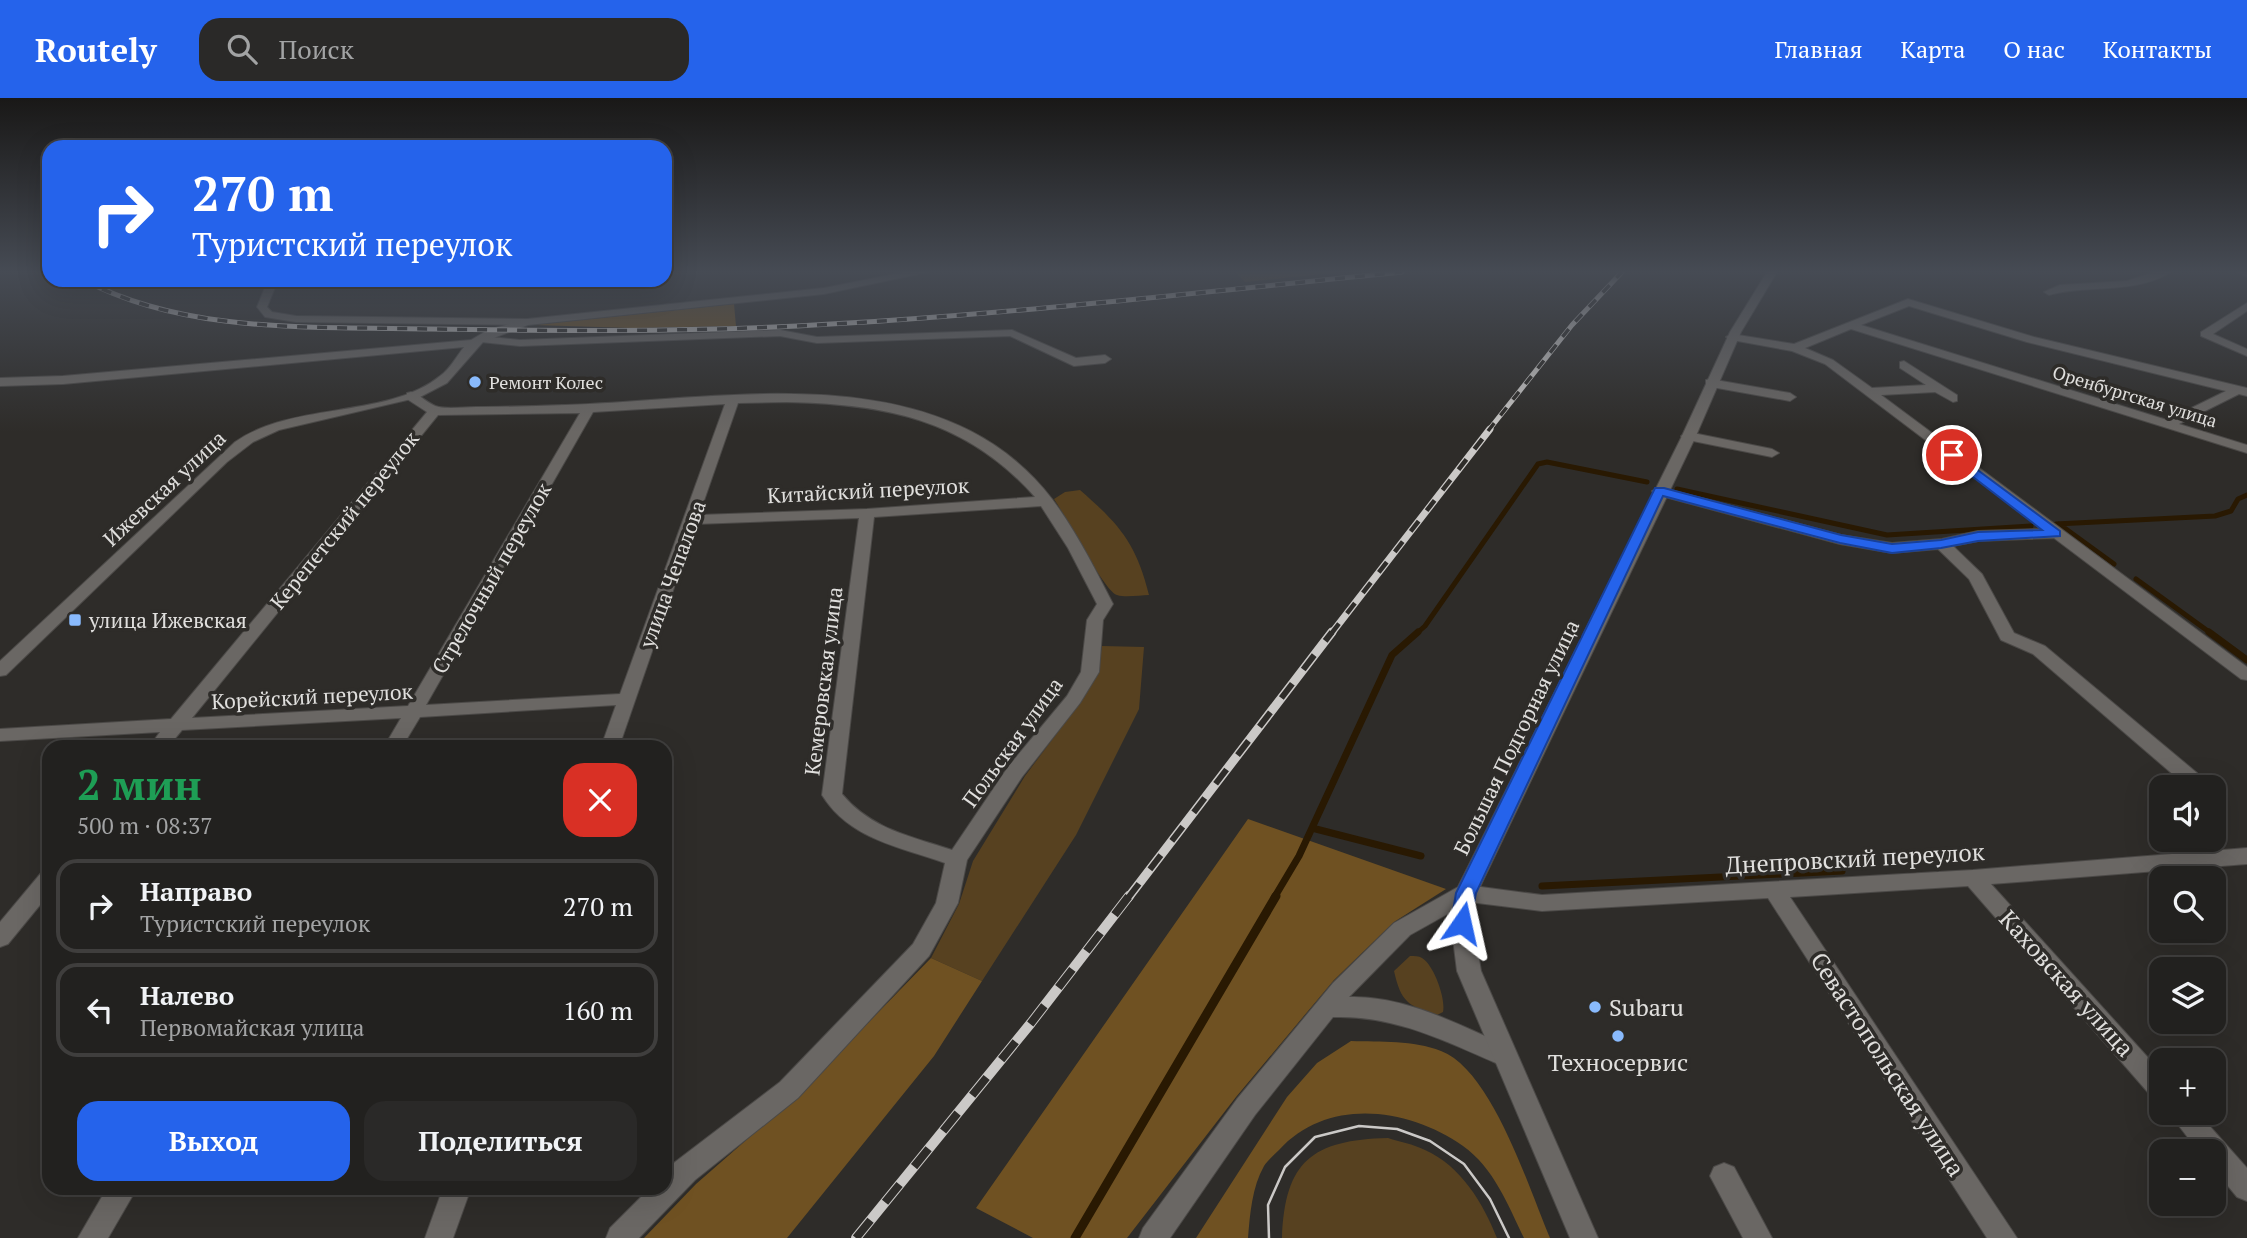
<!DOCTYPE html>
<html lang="ru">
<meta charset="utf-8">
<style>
body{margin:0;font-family:"PT Serif",serif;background:#2a2928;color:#f1f3f6;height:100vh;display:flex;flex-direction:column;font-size:26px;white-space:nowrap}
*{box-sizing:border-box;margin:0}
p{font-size:23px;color:#a2a3a4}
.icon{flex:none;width:38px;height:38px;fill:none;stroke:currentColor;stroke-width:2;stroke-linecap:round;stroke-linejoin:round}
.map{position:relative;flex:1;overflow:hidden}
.panel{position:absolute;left:42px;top:642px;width:630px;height:455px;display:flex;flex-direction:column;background:#22211f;border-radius:21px;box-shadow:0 7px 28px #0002,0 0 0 2px #3f3e3d}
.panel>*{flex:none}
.top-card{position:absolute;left:42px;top:42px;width:630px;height:147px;border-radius:21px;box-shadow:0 7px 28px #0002,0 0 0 2px #3f3e3d;background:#2563eb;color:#fff;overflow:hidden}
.fabs{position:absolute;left:2149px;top:677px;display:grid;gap:14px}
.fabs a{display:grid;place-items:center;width:77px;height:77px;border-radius:14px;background:#22211f;box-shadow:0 7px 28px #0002,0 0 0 2px #3f3e3d;font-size:35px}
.pin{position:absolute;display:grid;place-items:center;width:60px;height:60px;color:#fff;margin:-30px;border:4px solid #fff;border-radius:50%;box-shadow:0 2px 7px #0007}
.me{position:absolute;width:77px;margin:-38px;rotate:11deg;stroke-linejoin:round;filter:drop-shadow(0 0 5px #0008)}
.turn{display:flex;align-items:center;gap:24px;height:147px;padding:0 35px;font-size:32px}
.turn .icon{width:91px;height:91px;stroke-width:2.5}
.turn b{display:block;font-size:49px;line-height:60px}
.round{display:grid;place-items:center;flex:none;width:74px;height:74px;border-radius:21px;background:#2a2928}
.summary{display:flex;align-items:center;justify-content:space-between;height:119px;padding:0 35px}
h1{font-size:42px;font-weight:700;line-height:52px;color:#1e9e55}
.cta{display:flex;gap:14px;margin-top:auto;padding:14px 35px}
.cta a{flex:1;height:80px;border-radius:21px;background:#2563eb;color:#fff;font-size:28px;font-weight:700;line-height:80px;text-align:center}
.cta a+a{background:#2a2928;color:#f1f3f6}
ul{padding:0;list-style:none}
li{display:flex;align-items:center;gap:21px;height:94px;margin:0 14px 10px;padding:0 21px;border:4px solid #3f3e3d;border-radius:21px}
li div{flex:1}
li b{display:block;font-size:26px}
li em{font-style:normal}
header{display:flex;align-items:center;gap:42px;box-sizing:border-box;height:98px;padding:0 35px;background:#2563eb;color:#fff}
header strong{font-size:33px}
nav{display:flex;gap:38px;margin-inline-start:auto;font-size:24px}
.search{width:490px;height:63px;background:#2a2928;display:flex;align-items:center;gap:18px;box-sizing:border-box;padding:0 24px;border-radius:21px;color:#a2a3a4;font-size:26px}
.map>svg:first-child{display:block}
.green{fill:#574120}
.forest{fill:#6f5122}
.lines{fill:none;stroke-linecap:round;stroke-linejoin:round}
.stream-far2{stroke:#291902;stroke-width:5}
.stream-far1{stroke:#291902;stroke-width:7}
.stream{stroke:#291902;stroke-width:9}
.street-casing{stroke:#4b4947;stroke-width:2}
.secondary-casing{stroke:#4b4947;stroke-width:2}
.street{fill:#6a6764;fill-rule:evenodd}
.secondary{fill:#6a6764;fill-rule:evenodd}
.tram{stroke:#cbc9c7;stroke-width:2.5}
.rail-far3-casing{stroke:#cbc9c7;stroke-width:5}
.rail-far2-casing{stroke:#cbc9c7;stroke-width:7}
.rail-far1-casing{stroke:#cbc9c7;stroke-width:9}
.rail-casing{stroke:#cbc9c7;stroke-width:10}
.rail-far3{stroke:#2e2c29;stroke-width:3.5;stroke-dasharray:10;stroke-linecap:butt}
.rail-far2{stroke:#2e2c29;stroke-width:4.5;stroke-dasharray:13;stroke-linecap:butt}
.rail-far1{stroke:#2e2c29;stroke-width:6;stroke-dasharray:18;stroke-linecap:butt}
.rail{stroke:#2e2c29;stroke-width:8;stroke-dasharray:23;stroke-linecap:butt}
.route{fill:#2563eb;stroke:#184099;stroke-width:2}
.poi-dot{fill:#89bafc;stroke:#2e2c29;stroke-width:2.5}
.labels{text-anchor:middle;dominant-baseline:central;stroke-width:7;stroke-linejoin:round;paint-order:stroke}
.far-poi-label{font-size:18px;fill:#e0dfdd;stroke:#2e2c29;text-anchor:start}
.far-street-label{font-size:18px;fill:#e0dfdd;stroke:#2e2c29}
.street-label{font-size:21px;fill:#e0dfdd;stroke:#2e2c29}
.poi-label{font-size:21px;fill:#e0dfdd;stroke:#2e2c29;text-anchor:start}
.near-street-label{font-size:24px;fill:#e0dfdd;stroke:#2e2c29}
.near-poi-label{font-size:24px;fill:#e0dfdd;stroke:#2e2c29;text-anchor:start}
</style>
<header>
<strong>Routely</strong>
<div class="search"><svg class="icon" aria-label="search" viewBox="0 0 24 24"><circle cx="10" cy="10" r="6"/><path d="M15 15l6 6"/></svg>Поиск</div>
<nav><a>Главная</a><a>Карта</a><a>О нас</a><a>Контакты</a></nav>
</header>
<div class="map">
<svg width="2247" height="1140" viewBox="0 0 2247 1140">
<rect width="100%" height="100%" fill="#2e2c29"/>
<path class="green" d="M1235,174h107l-97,10z
M1080,392c40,35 56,53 69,105 -9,0 -23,3 -32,0 -13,-4 -51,-79 -63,-96l11,-7z
M1102,548l42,1 -5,62 -63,126 -94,146 -51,-23 28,-54 14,-43 52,-85 56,-75 16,-28z
M1410,858c4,0 9,0 12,2 12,7 24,41 21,54l-6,3c-29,-9 -36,-13 -43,-44z
M1388,1040c12,4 25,6 37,12 36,16 58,53 72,88h-215c3,-77 30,-98 106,-100z"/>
<path class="forest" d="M734,206l2,22 -104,2 -99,-3z
M1248,721l198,70 -52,33 -60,58 -98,117 -109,141h-94l-57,-30z
M931,860l51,23 -48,75 -147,182h-143l52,-54 103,-90z
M1351,943c30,1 62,-1 90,10 51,19 88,138 109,187h-26c-16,-33 -30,-70 -61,-92 -55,-39 -136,-49 -184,4 -5,5 -11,10 -15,16 -12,21 -14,48 -16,72h-52l91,-141 30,-34z"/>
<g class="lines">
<path class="stream-far2" d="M1677,391l210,46 144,-9
M2056,426l159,-8 16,-5 7,-12 9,-4
M2059,426l55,40
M2136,481l76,55
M1416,536l9,-8 113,-162 9,-2 100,20"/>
<path class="stream-far1" d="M2209,534l38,28
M1312,730l109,28
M1542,788l300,-15
M1274,800l25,-42 93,-201 26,-23"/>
<path class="stream" d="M1075,1140l201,-342"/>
<g class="street-casing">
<path id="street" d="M2154,174h17c-37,23 -83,12 -122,23l-5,-3 16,-7 67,-4z
M2238,174h9v5z
M268,182h10l-11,27 5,5 24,4 231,3 5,3 -5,3 -231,-3 -31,-5 -8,-10z
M1908,201l126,38 213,51v8l-8,-2 -60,30 68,21v8l-396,-124 -46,19 28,12 39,28 54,-3 -26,-17v-6l4,-1 53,34v6l-4,1 -18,-10 -54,3 366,272v13l-6,-1 -187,-141 -76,3 -25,5 29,28 32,59 31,13 152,127 3,5 -3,5h-14l-150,-129 -32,-14 -32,-61 -31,-30 -46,4 -52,-9 -186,-50 -2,-3 7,-4 182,48 51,8 50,-4 36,-8 65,-2 -218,-165 -33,-13 -60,-11 -6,-3 6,-3 62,10zM1909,208l118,36 199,49 -59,29 -306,-95z
M2247,205v8l-34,23 34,15v7l-46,-20v-4z
M780,232l37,7 195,-7 64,28 29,-3 6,4 -6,4 -31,3 -64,-30 -193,7 -37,-7 -260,10 -39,-4 -6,-3 6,-3 39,4z
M1710,281l80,14 6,4 -6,4 -84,-15v-6z
M411,294c10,3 18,13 28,15 11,2 25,0 37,0 30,0 59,-1 89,-2 159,-5 375,-52 487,94 24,32 43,70 61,105l-10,16 -4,52 -19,31 -58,74 -55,83 -9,43 -29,53 -131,142 -103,82 -56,58h-33l4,-10 40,-40h15v-15l10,-11 105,-80 133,-138 23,-41 9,-40c-45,-16 -96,-24 -123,-68l37,-277 -163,6 -77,223h-18l15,-42 -196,12 -18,30h-18l17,-29 -219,12 -14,17h-19l11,-15 -160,9v-12l171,-10 256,-307 -20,-13v-6zM786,304c99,2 180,17 249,95l-168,12 -168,6 39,-112zM725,306l-105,290 -194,11 167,-293zM580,315l-172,293 -216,12 246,-303zM1041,408l27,42 29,56 -10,16 -6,52 -14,24 -59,71 -56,83c-42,-14 -81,-21 -110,-56l32,-277z
M1688,334l84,17 7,4 -7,4 -89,-18 -2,-3z
M2247,750v16l-256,20 170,188v28l-9,-3 -184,-211 -178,11 227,341h-30l-219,-340 -226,13 -73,-9 -59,33 -61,62c57,-2 114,30 165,52l3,7 -3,7 -9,4 -9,-4c-53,-23 -103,-48 -163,-46l-78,98 -85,123h-31l4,-10 94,-129 96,-116 61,-60 64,-36 8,-2 76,10 431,-25z
M49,773v23l-41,50 -8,3v-25l41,-49z
M2169,1015h29l49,55v33l-10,-4 -23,-28v-17h-15z
M1724,1065l10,4 38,71h-29l-33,-62 4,-9z
M107,1090h30l-29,50h-30z
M443,1090h28l-18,50h-28z"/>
</g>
<g class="secondary-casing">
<path id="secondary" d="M905,174h23l-104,22 -296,31 -45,17 -36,41 -27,14 -141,33 -26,12 -26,20 -221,213 -6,1v-15l235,-219c59,-41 152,-23 205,-66 10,-7 16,-19 24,-29l-401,37 -63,2v-8l63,-2 408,-36 17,-10 39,-11 297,-31z
M1767,174h10l-36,60 -46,106 -218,455 -4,30 8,48 117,267h-28l-113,-267 -6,-48 4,-30 226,-455 49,-106z"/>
</g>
<use href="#street" class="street"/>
<use href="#secondary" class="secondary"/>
<path class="tram" d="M1269,1140l-1,-33 17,-38 30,-30 44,-11 38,3 33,12 34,23 26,35 19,39"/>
<g class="rail-far3-casing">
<path id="rail-far3" d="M84,182c104,55 232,46 346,49 123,2 245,3 367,-3 202,-10 404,-34 605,-54
M1488,333l84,-106 50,-53"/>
</g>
<g class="rail-far2-casing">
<path id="rail-far2" d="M1331,536l159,-205"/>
</g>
<g class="rail-far1-casing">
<path id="rail-far1" d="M1128,800l204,-266"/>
</g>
<g class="rail-casing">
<path id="rail" d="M856,1140l175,-215 98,-127"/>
</g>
<use href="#rail-far3" class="rail-far3"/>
<use href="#rail-far2" class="rail-far2"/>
<use href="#rail-far1" class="rail-far1"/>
<use href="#rail" class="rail"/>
</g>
<linearGradient id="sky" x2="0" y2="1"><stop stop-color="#191817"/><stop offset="0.52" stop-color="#464b54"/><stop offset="1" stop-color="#464b54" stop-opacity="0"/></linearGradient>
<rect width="2247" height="334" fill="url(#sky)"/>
<path class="route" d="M1952,353l108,80v5l-82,5 -37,7 -49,5 -52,-10 -177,-47 -187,397 -7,35 -7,3 -8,-3 -3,-5 5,-30 199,-405h9l177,47 51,9 49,-4 37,-8 64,-2 -95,-73 -2,-2z"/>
<g class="poi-dot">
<circle cx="475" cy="284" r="7"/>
<rect x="68" y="515" width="14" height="14" rx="3.5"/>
<circle cx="1595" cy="909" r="7"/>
<circle cx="1618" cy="938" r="7"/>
</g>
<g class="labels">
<g class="far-poi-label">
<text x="489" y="284">Ремонт Колес</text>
</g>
<g class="far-street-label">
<text transform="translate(2135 298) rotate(17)">Оренбургская улица</text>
</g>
<g class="street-label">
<text transform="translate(164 390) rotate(-43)">Ижевская улица</text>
<text transform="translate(868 392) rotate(-3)">Китайский переулок</text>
<text transform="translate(344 422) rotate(-51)">Керепетский переулок</text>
<text transform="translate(672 476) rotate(-70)">улица Чепалова</text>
<text transform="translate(491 480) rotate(-60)">Стрелочный переулок</text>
<text transform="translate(823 583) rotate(-83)">Кемеровская улица</text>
<text transform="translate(312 598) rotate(-3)">Корейский переулок</text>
<text transform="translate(1516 639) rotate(-64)">Большая Подгорная улица</text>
<text transform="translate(1012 644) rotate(-54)">Польская улица</text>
</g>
<g class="poi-label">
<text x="89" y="522">улица Ижевская</text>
</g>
<g class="near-street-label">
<text transform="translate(1855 760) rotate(-3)">Днепровский переулок</text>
<text transform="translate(2067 885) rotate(48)">Каховская улица</text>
<text transform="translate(1888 966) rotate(57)">Севастопольская улица</text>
</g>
<g class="near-poi-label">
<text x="1609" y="909">Subaru</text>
<text x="1618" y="964" text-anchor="middle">Техносервис</text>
</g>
</g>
</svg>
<div class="fabs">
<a><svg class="icon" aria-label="sound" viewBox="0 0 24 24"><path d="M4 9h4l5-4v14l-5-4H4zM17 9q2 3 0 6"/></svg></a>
<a><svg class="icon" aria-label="search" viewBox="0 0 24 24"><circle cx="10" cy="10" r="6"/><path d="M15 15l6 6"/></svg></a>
<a><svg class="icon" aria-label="layers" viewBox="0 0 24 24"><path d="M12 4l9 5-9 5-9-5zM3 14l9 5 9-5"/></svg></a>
<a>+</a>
<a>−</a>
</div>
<div class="pin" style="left:1952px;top:357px;background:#d93025"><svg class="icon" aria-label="arrive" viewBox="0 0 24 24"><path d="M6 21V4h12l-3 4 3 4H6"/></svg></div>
<svg class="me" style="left:1462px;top:825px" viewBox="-20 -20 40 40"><path d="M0-17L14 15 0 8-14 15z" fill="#2563eb" stroke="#fff" stroke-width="4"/></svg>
<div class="top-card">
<div class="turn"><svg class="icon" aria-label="right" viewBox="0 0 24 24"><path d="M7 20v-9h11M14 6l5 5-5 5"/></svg><div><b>270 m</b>Туристский переулок</div></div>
</div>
<section class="panel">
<div class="summary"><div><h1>2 мин</h1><p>500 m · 08:37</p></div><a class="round" style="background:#d93025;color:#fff"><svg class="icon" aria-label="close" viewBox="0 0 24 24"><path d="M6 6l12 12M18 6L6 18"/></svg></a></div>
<ul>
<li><svg class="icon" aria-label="right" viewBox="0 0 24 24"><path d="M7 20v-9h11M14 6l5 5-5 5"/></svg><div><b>Направо</b><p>Туристский переулок</p></div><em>270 m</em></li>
<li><svg class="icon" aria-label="left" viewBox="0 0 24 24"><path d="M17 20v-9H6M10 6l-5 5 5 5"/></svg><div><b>Налево</b><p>Первомайская улица</p></div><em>160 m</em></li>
</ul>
<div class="cta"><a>Выход</a><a>Поделиться</a></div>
</section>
</div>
